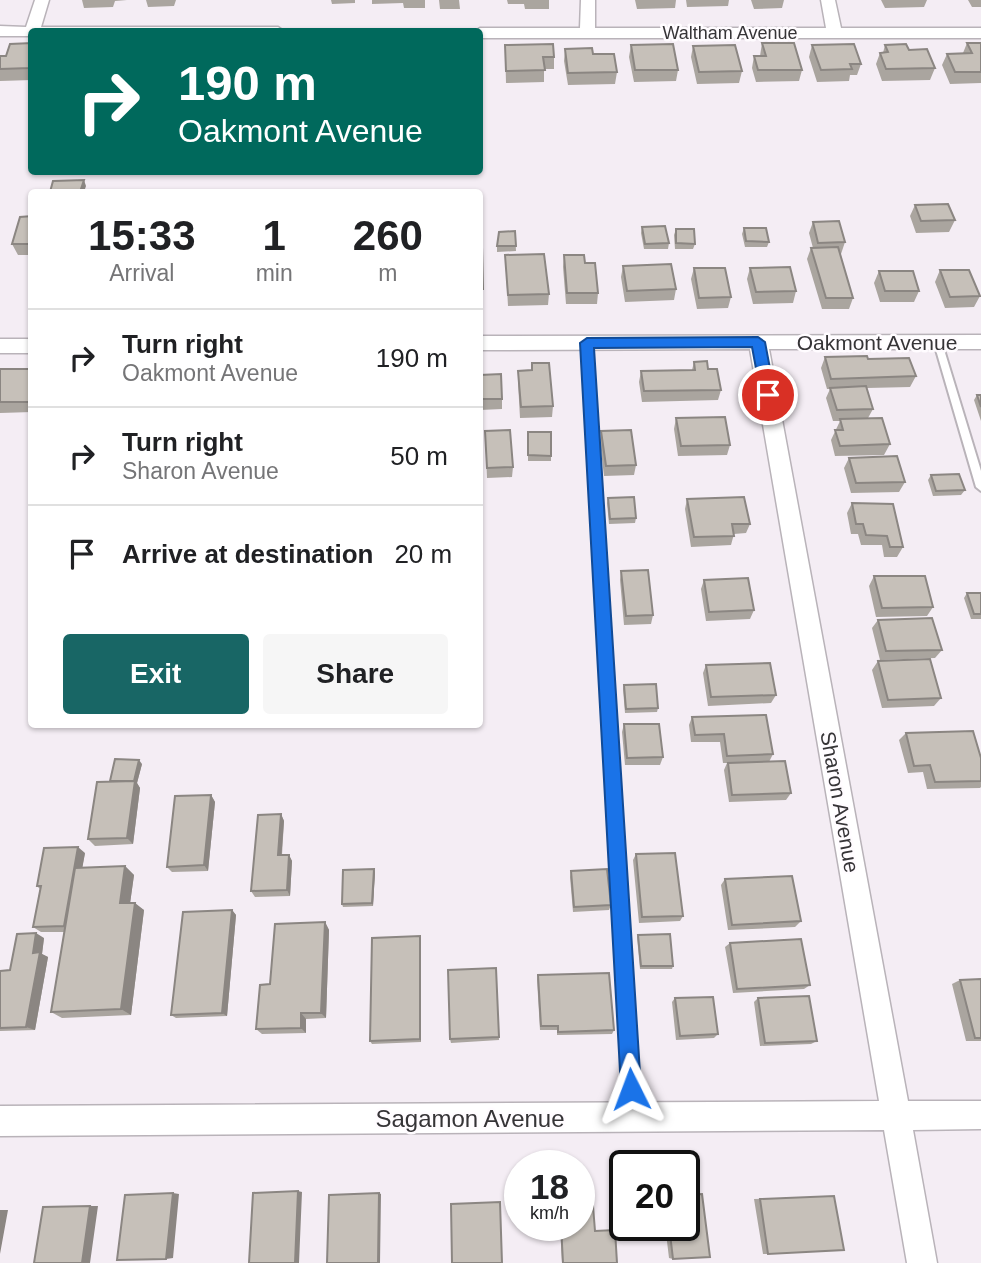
<!DOCTYPE html>
<style>
body{margin:0;font-family:Arial,sans-serif;background:#f6f6f6;color:#202124;height:100vh;display:flex;flex-direction:column;font-size:26px;white-space:nowrap}
*{box-sizing:border-box;margin:0}
p{font-size:23px;color:#757577}
.icon{flex:none;width:38px;height:38px;fill:none;stroke:currentColor;stroke-width:2;stroke-linecap:round;stroke-linejoin:round}
.map{position:relative;flex:1;overflow:hidden}
.panel{position:absolute;left:28px;top:189px;width:455px;height:539px;display:flex;flex-direction:column;background:#fff;border-radius:7px;box-shadow:0 2px 5px #0004}
.panel>*{flex:none}
.guide{position:absolute;left:28px;top:28px;width:455px;height:147px;border-radius:7px;box-shadow:0 2px 5px #0004;background:#00695c;color:#fff;overflow:hidden}
.speed{position:absolute;left:504px;top:1150px;display:flex;gap:14px;font-size:35px;font-weight:700;text-align:center}
.speed>*{display:grid;place-content:center;width:91px;height:91px;border-radius:50%;background:#fff;box-shadow:0 2px 5px #0004;line-height:1}
.speed small{font-size:18px;font-weight:400}
.speed .limit{border:4px solid #111;border-radius:10px;background:#fff;color:#111}
.pin{position:absolute;display:grid;place-items:center;width:60px;height:60px;color:#fff;margin:-30px;border:4px solid #fff;border-radius:50%;box-shadow:0 2px 7px #0007}
.me{position:absolute;width:77px;margin:-38px;rotate:357deg;stroke-linejoin:round;filter:drop-shadow(0 0 5px #0008)}
.turn{display:flex;align-items:center;gap:24px;height:147px;padding:0 35px;font-size:32px}
.turn .icon{width:91px;height:91px;stroke-width:2.5}
.turn b{display:block;font-size:49px;line-height:60px}
.eta{display:flex;justify-content:space-evenly;align-items:center;height:119px;text-align:center}
.eta b{font-size:42px;font-weight:800;line-height:49px}
.button{display:flex;gap:14px;margin-top:auto;padding:14px 35px}
.button a{flex:1;height:80px;border-radius:7px;background:#186665;color:#fff;font-size:28px;font-weight:800;line-height:80px;text-align:center}
.button a+a{background:#f6f6f6;color:#202124}
ul{padding:0;list-style:none}
li{display:flex;align-items:center;gap:21px;height:98px;padding:0 35px;border-top:2px solid #e0e0e0}
li div{flex:1}
li b{display:block;font-size:26px}
li em{font-style:normal}
.map>svg:first-child{display:block}
.lines{fill:none;stroke-linecap:round;stroke-linejoin:round}
.service-casing{stroke:#b9b3b9;stroke-width:4}
.minor-casing{stroke:#b9b3b9;stroke-width:3}
.service{fill:#fff;fill-rule:evenodd}
.minor{fill:#fff;fill-rule:evenodd}
.wall{fill:#aaa59f}
.shaded-wall{fill:#8b8682}
.building{fill:#c6c0b9;stroke:#8b8682;stroke-width:2}
.route{fill:#1a73e8;stroke:#114b97;stroke-width:2}
.labels{text-anchor:middle;dominant-baseline:central;stroke-width:5;stroke-linejoin:round;paint-order:stroke}
.far-street-label{font-size:18px;fill:#363437;stroke:#fffcff}
.street-label{font-size:21px;fill:#363437;stroke:#fffcff}
.near-street-label{font-size:24px;fill:#363437;stroke:#fffcff}
</style>
<div class="map">
<svg width="981" height="1263" viewBox="0 0 981 1263">
<rect width="100%" height="100%" fill="#f4edf4"/>
<g class="lines">
<g class="service-casing">
<path id="service" d="M587,340l4,3 48,773 -2,5 -5,2 -5,-2 -2,-5 -42,-773z
M938,340l4,3 39,128v20l-5,-4 -42,-144z"/>
</g>
<g class="minor-casing">
<path id="minor" d="M35,0h14l-8,27h237l7,5h-253v4h-32v-10l26,1z
M581,0h14v28h231l-5,-28h14l6,28h140v10h-501v-6h-6l6,-4h100z
M981,335v14h-212l139,752h73v28l-68,1 24,133h-30l-23,-133 -884,6v-30l879,-5 -129,-752 -270,1v-14z
M0,339h32v14h-32z"/>
</g>
<use href="#service" class="service"/>
<use href="#minor" class="minor"/>
</g>
<path class="wall" d="M82,0h45l-12,1 -2,6 -29,1z
M146,0h30l-2,6 -26,1z
M331,0h24v3l-23,1z
M372,0h53v8h-21l-1,-5 -31,1z
M439,0h20l1,9h-20z
M507,0h42v9h-24l-1,-5h-16z
M635,0h41l-1,8 -38,1z
M686,0h43l-1,6 -41,1z
M751,0h33l-2,8 -28,1z
M881,0h46l-3,7 -39,1z
M968,0h13v7h-9z
M32,43v37l-32,1v-25h6z
M762,43l40,27 -3,11 -43,1 -4,-14 2,-12h6z
M967,43h14v40l-31,1 -8,-19 5,-11 16,-1z
M505,45l49,12v12h-10v13l-38,1z
M631,45l47,25 -2,11 -42,1 -5,-25z
M812,45l49,19 -4,11h-7l-1,6 -32,1 -8,-25z
M885,45l24,5 26,18 -5,12 -48,1 -6,-17 4,-11h3z
M693,46l49,25 -3,12 -42,1 -6,-27z
M565,49l52,23 -2,12 -47,1 -4,-24z
M480,53h1l1,31h-2z
M915,205l40,15 -6,12 -33,1 -6,-17z
M32,216v39h-14l-6,-11z
M813,222l32,20 -4,12h-1l13,44 -4,11h-27l-15,-50 4,-11h2l-4,-15z
M642,227l27,16 -1,6h-24l-3,-16z
M744,228l25,14 -2,5h-22l-3,-13z
M676,229l19,15 -2,5h-18l-1,-14z
M515,231l1,20 -19,1v-6z
M480,247h2l1,53h-3z
M505,255l44,39 -1,11 -40,1z
M564,255l21,8 13,30 -1,11h-31l-3,-37z
M623,266l53,23 -2,11 -49,2 -4,-25z
M694,268l37,29 -3,11 -31,1 -6,-30z
M750,268l46,23 -3,12 -40,1 -6,-25z
M940,270l40,26 -6,11 -29,1 -10,-26z
M879,271l40,20 -5,11h-34l-6,-19z
M825,357l43,2 48,17 -6,11 -43,1 6,21 -5,9 22,26 -6,11 -49,1 -4,-16 9,-19h-7l-7,-23 4,-9h-3l-6,-21z
M694,362l14,7 13,21 -3,10 -76,2 -3,-20 2,-11 51,-1z
M532,363l21,43 -1,11 -32,1 -2,-36v-11l13,-1z
M0,369h32v43l-32,1z
M480,375l22,24v10l-22,1z
M977,395h4v26l-7,-21z
M676,418l54,27 -3,10 -49,1 -4,-27z
M485,431l28,36 -1,10 -25,1z
M601,431l35,34 -2,10 -30,1 -4,-34z
M528,432l23,24v5h-23z
M849,458l56,24 -6,10 -48,1 -7,-25z
M931,475l34,15 -4,5 -28,1 -5,-16z
M608,498l28,20 -1,5 -26,1 -2,-21z
M687,499l63,25 -4,9 -12,1 -3,11 -40,2 -6,-38z
M852,503l51,44 -6,10h-13l-2,-12h-21l-3,-11h-7l-4,-21z
M621,571l32,44 -2,9 -27,1 -4,-45z
M874,576l59,31 -6,9 -51,1 -7,-31z
M704,580l50,30 -4,9 -44,2 -5,-32z
M967,593h14v26h-10l-7,-21z
M878,620l64,30 -7,8 -55,2 -8,-32z
M878,661l63,37 -7,8 -52,2 -10,-38z
M706,665l70,30 -5,8 -63,3 -5,-33z
M624,685l34,23 -1,4 -32,1 -2,-24z
M692,717l81,37 -4,8 22,31 -5,7 -57,2 -5,-32 3,-7h-4l-3,-21h-29l-2,-17z
M624,724l39,33 -3,8h-35l-3,-33z
M906,733l75,25v29l-1,1 -53,1 -4,-17 -15,1 -9,-33z
M142,764l-5,19 3,5 -7,56 -38,2 -7,-7 22,-57z
M211,795l4,7 -7,69 -36,1 -5,-5z
M281,814l3,7 -2,34h7l3,6 -2,35 -35,1 -4,-6z
M85,853l-3,15 43,-2 9,9 -4,28 14,7 -13,105 -69,3 -11,-6 13,-80h-23l-8,-5 7,-38 -3,-3z
M636,854l47,62 -3,5 -41,2 -6,-63z
M374,869l1,3 -2,34 -30,1 -1,-3z
M571,871l40,34 -2,5 -36,2 -3,-35z
M725,879l76,42 -6,6 -67,3 -7,-45z
M232,910l4,5 -9,101 -51,2 -5,-3z
M325,922l4,8 -3,88 -20,1v14l-44,1 -6,-5 14,-45z
M638,935l35,31 -1,3h-32l-3,-32z
M420,936l1,5v101l-49,2 -2,-3z
M44,938l-2,16 6,3 -13,73 -35,1v-60l10,-1z
M730,943l80,42 -6,4 -71,4 -8,-46z
M496,968l3,72 -48,3 -1,-4z
M538,975l76,55 -2,4 -55,1v-5h-17l-3,-51z
M981,979v62h-15l-14,-57 8,-4z
M675,998l43,36 -4,4 -38,2 -4,-38z
M758,998l59,43 -6,3 -51,2 -6,-44z
M834,1196l-66,58h-5l-9,-55z
M560,1225h19l16,6 22,32h-55z
M665,1225h19l-11,34 -4,-1z"/>
<path class="shaded-wall" d="M84,180l2,6 -2,6h-4z
M139,760l3,4 -5,19 3,5 -7,56 -6,-6 7,-56z
M211,795l4,7 -7,69 -4,-6z
M281,814l3,7 -3,40 -3,-6z
M78,847l7,6 -14,78 -7,-5z
M289,855l3,6 -2,35 -3,-6z
M125,866l9,9 -5,36 -9,-8z
M374,869l1,3 -2,34 -1,-3z
M135,903l9,7 -13,105 -10,-6z
M232,910l4,5 -9,101 -5,-3z
M325,922l4,8 -3,88 -5,-5z
M36,933l8,5 -2,16 6,3 -13,73 -9,-3 7,-74z
M420,936l1,5v101l-1,-3z
M301,1013l5,6v14l-5,-5z
M298,1191l4,1 -3,71h-4z
M173,1193l6,1 -6,64 -7,1z
M379,1193l2,1 -1,69h-2z
M90,1206h8l-8,57h-8z
M0,1210h8l-8,44z"/>
<path class="building" d="M32,43v20l-2,5 -30,1v-13h6l4,-12z
M762,43h32l8,27h-44l-4,-14h12z
M967,43h14v29h-26l-8,-18 25,-1z
M553,44l1,13h-11l2,13 -39,1 -1,-26z
M673,44l5,26h-43l-4,-25z
M854,44l7,20h-11l2,5 -31,1 -9,-25z
M906,44l3,6 18,-1 8,19 -49,1 -6,-16 8,-1 -3,-7z
M735,45l7,26 -43,1 -6,-26z
M592,48l1,6h21l3,18 -49,1 -3,-24z
M480,53h1l1,19h-2z
M84,180l-4,12h-30l3,-11z
M948,204l7,16 -34,1 -6,-16z
M32,216v28h-20l8,-27z
M839,221l6,21 -27,1 -5,-21z
M665,226l4,17 -24,1 -3,-17z
M744,228h22l3,14 -23,-1z
M676,229h18l1,15 -19,-1z
M515,231l1,15h-19l2,-14z
M480,247h2l1,42h-3z
M838,247l15,51h-27l-15,-50z
M544,254l5,40 -41,1 -3,-40z
M564,255h20l1,8h10l3,30h-31z
M671,264l5,25 -49,2 -4,-25z
M790,267l6,24 -40,1 -6,-24z
M694,268h31l6,29 -32,1z
M940,270h29l11,26 -30,1z
M879,271h34l6,20h-34z
M867,356l1,3 41,-1 7,18 -85,3 -6,-22z
M707,361l1,8h9l4,21 -77,1 -3,-20 54,-1 -1,-8z
M532,363h17l4,43 -32,1 -3,-36 14,-1z
M0,369h32v33h-32z
M501,374l1,25h-22v-24z
M866,386l7,23 -36,1 -7,-22z
M977,395h4v12z
M725,417l5,28 -49,1 -5,-28z
M882,418l8,26 -50,2 -5,-16h8l-3,-11z
M510,430l3,37 -26,1 -2,-37z
M631,430l5,35 -30,1 -5,-35z
M528,432h23v24l-23,-1z
M897,456l8,26 -49,1 -7,-25z
M959,474l6,16 -29,1 -5,-16z
M634,497l2,21 -26,1 -2,-21z
M744,497l6,27h-18l2,12 -40,1 -7,-38z
M852,503l41,1 10,43h-13l-3,-11 -21,-1 -3,-11h-7z
M648,570l5,45 -27,1 -5,-45z
M874,576h51l8,31 -51,1z
M748,578l6,32 -45,2 -5,-32z
M967,593h14v21h-7z
M932,618l10,32 -56,1 -8,-31z
M930,659l11,39 -53,2 -10,-39z
M770,663l6,32 -65,2 -5,-32z
M656,684l2,24 -32,1 -2,-24z
M766,715l7,39 -46,2 -3,-22 -29,1 -3,-18z
M624,724h35l4,33 -36,1z
M973,731l8,27v23l-46,1 -5,-17 -16,1 -8,-33z
M115,759l24,1 -5,21h-24z
M785,761l6,32 -59,2 -4,-32z
M135,781l-8,57 -39,1 9,-57z
M211,795l-7,70 -37,2 8,-71z
M281,814l-3,41h11l-2,35 -36,1 7,-76z
M78,847l-14,79 -31,1 8,-41h-4l7,-38z
M675,853l8,63 -41,1 -6,-63z
M125,866l-5,37h15l-14,106 -70,3 24,-144z
M374,869l-2,34 -30,1 1,-34z
M607,869l4,36 -37,2 -3,-36z
M792,876l9,45 -69,4 -7,-46z
M232,910l-10,103 -51,2 12,-103z
M325,922l-4,91h-20v15l-45,1 4,-44 10,-1 5,-60z
M36,933l-3,20 7,-1 -14,75 -26,1v-57l10,-1 7,-36z
M670,934l3,32h-32l-3,-31z
M420,936v103l-50,2 2,-103z
M801,939l9,46 -73,4 -7,-46z
M496,968l3,69 -49,2 -2,-69z
M609,973l5,57 -56,2v-6h-17l-3,-51z
M981,979v59h-6l-15,-58z
M809,996l8,45 -52,2 -7,-45z
M713,997l5,37 -38,2 -5,-38z
M298,1191l-3,72h-46l4,-70z
M173,1193l-7,66 -49,1 8,-65z
M379,1193l-1,70h-51l2,-68z
M579,1193h13l3,38 20,-1 2,33h-54l-2,-38h18z
M702,1194l8,63 -37,2 -4,-34h15v-30z
M834,1196l10,54 -76,4 -8,-55z
M500,1202l2,61h-50l-1,-59z
M90,1206l-8,57h-48l9,-56z"/>
<path class="route" d="M758,337l7,5 10,53 -7,6 -7,-6 -9,-48 -158,1 47,741 -3,7 -7,3 -8,-3 -2,-7 -41,-746 7,-5z"/>
<g class="labels">
<g class="far-street-label">
<text x="730" y="33">Waltham Avenue</text>
</g>
<g class="street-label">
<text x="877" y="342">Oakmont Avenue</text>
<text transform="translate(840 802) rotate(80)">Sharon Avenue</text>
</g>
<g class="near-street-label">
<text x="470" y="1118">Sagamon Avenue</text>
</g>
</g>
</svg>
<div class="speed"><div>18<small>km/h</small></div><div class="limit">20</div></div>
<div class="pin" style="left:768px;top:395px;background:#d93025"><svg class="icon" aria-label="arrive" viewBox="0 0 24 24"><path d="M6 21V4h12l-3 4 3 4H6"/></svg></div>
<svg class="me" style="left:631px;top:1089px" viewBox="-20 -20 40 40"><path d="M0-17L14 15 0 8-14 15z" fill="#1a73e8" stroke="#fff" stroke-width="4"/></svg>
<div class="guide">
<div class="turn"><svg class="icon" aria-label="right" viewBox="0 0 24 24"><path d="M7 20v-9h11M14 6l5 5-5 5"/></svg><div><b>190 m</b>Oakmont Avenue</div></div>
</div>
<section class="panel">
<div class="eta">
<div><b>15:33</b><p>Arrival</p></div>
<div><b>1</b><p>min</p></div>
<div><b>260</b><p>m</p></div>
</div>
<ul>
<li><svg class="icon" aria-label="right" viewBox="0 0 24 24"><path d="M7 20v-9h11M14 6l5 5-5 5"/></svg><div><b>Turn right</b><p>Oakmont Avenue</p></div><em>190 m</em></li>
<li><svg class="icon" aria-label="right" viewBox="0 0 24 24"><path d="M7 20v-9h11M14 6l5 5-5 5"/></svg><div><b>Turn right</b><p>Sharon Avenue</p></div><em>50 m</em></li>
<li><svg class="icon" aria-label="arrive" viewBox="0 0 24 24"><path d="M6 21V4h12l-3 4 3 4H6"/></svg><div><b>Arrive at destination</b></div><em>20 m</em></li>
</ul>
<div class="button"><a>Exit</a><a>Share</a></div>
</section>
</div>
